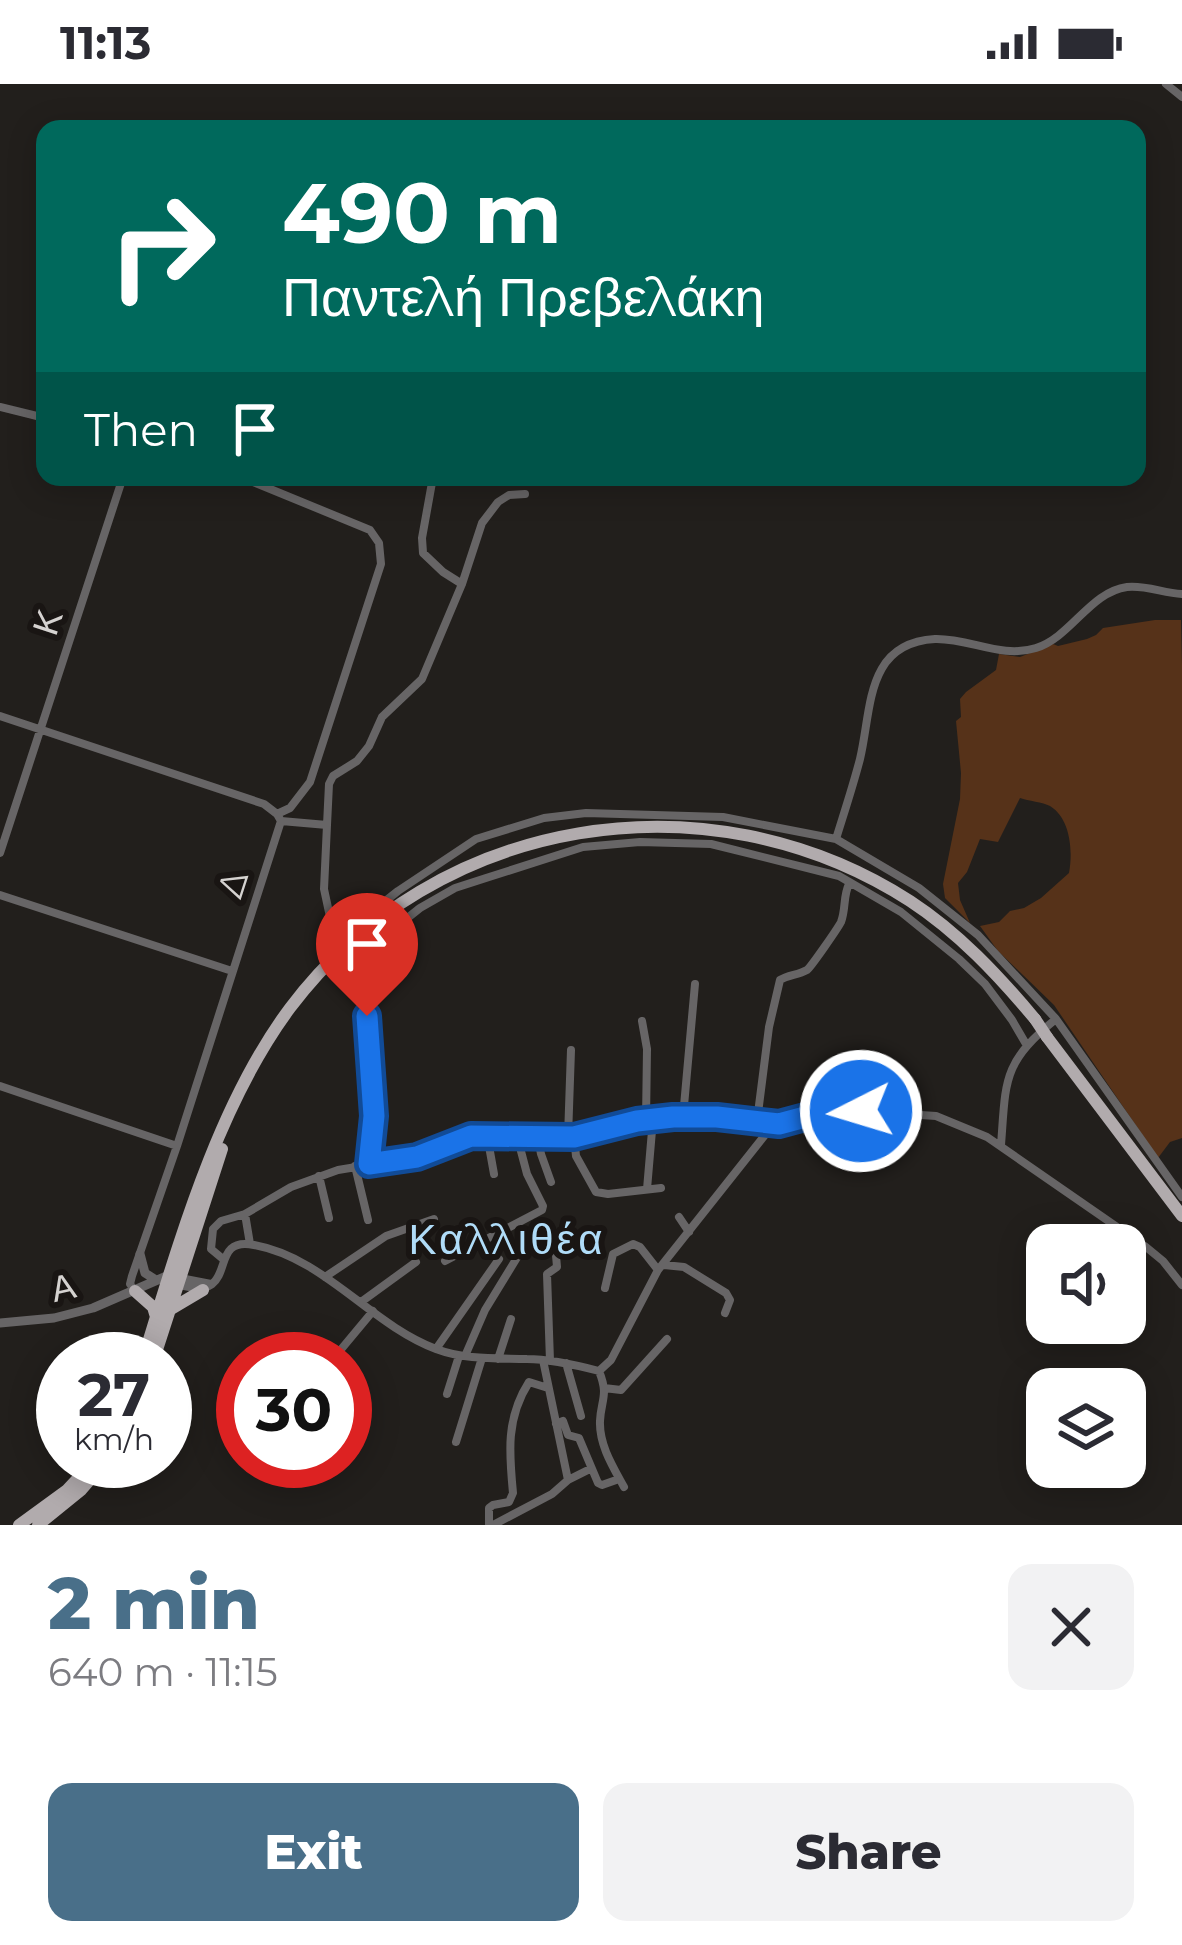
<!DOCTYPE html>
<meta charset="utf-8">
<style>
body{margin:0;font-family:Montserrat,sans-serif;background:#f2f2f3;color:#2b2b33;height:100vh;display:flex;flex-direction:column;font-size:45px;white-space:nowrap}
*{box-sizing:border-box;margin:0}
p{font-size:39px;color:#7c7c81}
.icon{flex:none;width:66px;height:66px;fill:none;stroke:currentColor;stroke-width:2;stroke-linecap:round;stroke-linejoin:round}
.map{position:relative;height:1441px;overflow:hidden}
.panel{display:flex;flex-direction:column;background:#fff;flex:1}
.panel>*{flex:none}
.top-card{position:absolute;left:36px;top:36px;width:1110px;height:366px;border-radius:24px;box-shadow:0 6px 30px #0003;background:#00695c;color:#fff;overflow:hidden}
.fabs{position:absolute;left:1026px;top:1140px;display:grid;gap:24px}
.fabs a{display:grid;place-items:center;width:120px;height:120px;border-radius:24px;background:#fff;box-shadow:0 6px 30px #0003;font-size:60px}
.speed{position:absolute;left:36px;top:1248px;display:flex;gap:24px;font-size:60px;font-weight:700;text-align:center}
.speed>*{display:grid;place-content:center;width:156px;height:156px;border-radius:50%;background:#fff;box-shadow:0 6px 30px #0003;line-height:1}
.speed small{font-size:30px;font-weight:400}
.speed .limit{border:18px solid #d22;background:#fff;color:#111}
.pin{position:absolute;display:grid;place-items:center;width:102px;height:102px;color:#fff;margin:-123px -51px;border-radius:50% 50% 50% 0;rotate:-45deg;box-shadow:0 0 12px #0007}
.pin .icon{rotate:45deg}
.me{position:absolute;width:132px;margin:-66px;rotate:265deg;stroke-linejoin:round;filter:drop-shadow(0 0 9px #0008)}
.turn{display:flex;align-items:center;gap:42px;height:252px;padding:0 48px;font-size:54px}
.turn .icon{width:156px;height:156px;stroke-width:2.5}
.turn b{display:block;font-size:84px;line-height:102px}
.then{display:flex;align-items:center;height:114px;padding:0 48px;background:#0003;gap:24px;font-size:45px}
.round{display:grid;place-items:center;flex:none;width:126px;height:126px;border-radius:24px;background:#f2f2f3}
.headline{display:flex;align-items:center;justify-content:space-between;height:204px;padding:0 48px}
h1{font-size:72px;font-weight:800;line-height:90px;color:#496f89}
.button{display:flex;gap:24px;margin-top:auto;padding:24px 48px}
.button a{flex:1;height:138px;border-radius:24px;background:#496f89;color:#fff;font-size:48px;font-weight:800;line-height:138px;text-align:center}
.button a+a{background:#f2f2f3;color:#2b2b33}
.status{display:flex;justify-content:space-between;align-items:center;height:84px;padding:0 60px;background:#fff;direction:ltr}
.status svg{height:33px;fill:currentColor}
.map>svg:first-child{display:block}
.green{fill:#563219}
.lines{fill:none;stroke-linecap:round;stroke-linejoin:round}
.minor{stroke:#676566;stroke-width:8}
.tertiary{stroke:#676566;stroke-width:9}
.primary{stroke:#b1abad;stroke-width:12}
.primary-bridge{stroke:#b1abad;stroke-width:12}
.route-casing{stroke:#114b97;stroke-width:30}
.route{stroke:#1a73e8;stroke-width:21}
.labels{text-anchor:middle;dominant-baseline:central;stroke-width:12;stroke-linejoin:round;paint-order:stroke}
.street-label{font-size:36px;fill:#d5d2d0;stroke:#191513}
.quarter-label{font-size:42px;letter-spacing:3px;fill:#b0dcf8;stroke:#191513}
</style>
<div class="status"><b>11:13</b><svg viewBox="0 0 49 12"><path d="M0 12V9h3v3zM5 12V6h3v6zM10 12V3h3v9zM15 12V0h3v12zM26 1h20v11H26zM47 4h2v5h-2z"/></svg></div>
<div class="map">
<svg width="1182" height="1441" viewBox="0 0 1182 1441">
<rect width="100%" height="100%" fill="#221f1c"/>
<path class="green" d="M1155,536h26l1,45v473l-12,4 -12,16 -104,-153 -56,-54 -18,-25 19,-4 11,-11 14,-3 17,-10 28,-25c4,-21 2,-54 -19,-67 -7,-4 -22,-5 -30,-8l-22,44 -18,-3 -13,33 -9,11 2,17 10,23 -25,-25 -2,-14 17,-85 1,-26 -5,-52 5,-4 -1,-18 6,-7 30,-22 3,-16 21,3 33,-13 5,2 29,-7 9,-4 7,-7z"/>
<g class="lines">
<path class="minor" d="M1166,0l16,13
M0,323l45,11
M433,393l-11,61 1,15 20,19 19,12
M0,632l264,88 13,10
M281,737l46,4 2,-41 4,-8 24,-15 12,-15 13,-29 40,-38 40,-95 20,-61 16,-21 11,-7 16,-1
M327,741l-3,64 9,42 3,2h9l53,-42 78,-52 68,-21 42,-5 137,4 113,22 83,49 59,47 78,84 126,178
M836,755c8,-26 17,-53 24,-80 12,-50 5,-116 75,-120 35,-1 66,20 101,9 35,-11 54,-56 91,-61 19,-2 36,6 55,7
M0,769l123,-376
M0,811l232,76
M642,937l5,28 -1,71
M0,1002l177,60
M683,1033l12,-133
M757,1037l12,-94 11,-47c8,-5 18,-5 27,-10 4,-3 31,-42 34,-48 5,-13 2,-26 8,-38
M487,1051l7,39
M568,1053l3,-87
M574,1053l2,19 20,36 12,2 53,-6
M538,1054l3,16 10,28
M1001,1061c5,-65 1,-82 55,-126
M369,1080l6,-48 -8,-100 -16,-53 69,-55 35,-20 31,-10 97,-31 57,-5 71,2 128,32 62,36 58,47 26,25 27,36 14,24
M355,1082l13,54
M319,1092l10,42
M647,1105l6,-70
M245,1130l5,30
M679,1133l10,15
M223,1175l-12,-10 2,-20 8,-8 24,-7 46,-27 47,-17 79,-13 54,-21 103,1 63,-16 36,-4h44l62,7 41,-11 41,-2 75,5 51,21 159,110 17,14 19,24
M445,1177l97,-51 1,-4 -16,-32 -10,-38
M664,1181l20,2 42,26 4,7 -5,13
M325,1193l61,-41 48,-17
M180,1194l31,6
M179,1201c64,18 25,-50 75,-40 71,13 116,79 182,104 29,11 60,9 91,10 24,0 49,6 72,12l12,-11 47,-90 107,-135 14,-11
M605,1204l8,-34 20,-10 7,3 18,23
M135,1207l-5,-7 2,-8 45,-130 104,-325 -4,-7 13,-6 20,-26 71,-218 -2,-21 -9,-13 -129,-53
M361,1218l55,-40
M436,1265l63,-90
M465,1272l20,-46 33,-54
M333,1275l40,-48
M498,1275l13,-40
M550,1277l-3,-87 10,-7 -3,-35
M566,1279l15,53
M599,1287c10,25 2,28 1,50 -1,24 13,46 24,66
M604,1304l17,2 46,-51
M447,1310l12,-38
M556,1340l7,-3 5,14 11,3 19,45 4,2 17,-6
M456,1358l26,-84
M568,1396l22,-11
M489,1441v-17l4,-3 16,-3 4,-9c-4,-41 -7,-75 16,-111l19,6
M493,1441l59,-31 16,-14 -25,-120"/>
<path class="tertiary" d="M140,1170l5,19 11,7
M0,1239l54,-5 39,-10 76,-33"/>
<path class="primary" d="M1047,953l135,179
M135,1207l18,16 3,10
M171,1225l32,-19
M143,1275c36,-116 74,-253 147,-351 145,-193 418,-237 620,-107 49,32 88,74 125,118
M154,1275l68,-210
M19,1441l48,-35 27,-29
M38,1441l43,-35 25,-29"/>
<path class="primary-bridge" d="M1035,935l12,18"/>
</g>
<g class="lines">
<g class="route-casing">
<path id="route" d="M367,932l7,100 -5,48 48,-7 54,-21 103,1 63,-16 36,-4h44l62,7 41,-11 41,-2"/>
</g>
<use href="#route" class="route"/>
</g>
<g class="labels">
<g class="street-label">
<text transform="translate(47 538) rotate(-72)">Κ</text>
<text transform="translate(232 800) rotate(-72)">Δ</text>
<text transform="translate(63 1203) rotate(-13)">Α</text>
</g>
<g class="quarter-label">
<text x="507" y="1155">Καλλιθέα</text>
</g>
</g>
</svg>
<div class="fabs">
<a><svg class="icon" aria-label="sound" viewBox="0 0 24 24"><path d="M4 9h4l5-4v14l-5-4H4zM17 9q2 3 0 6"/></svg></a>
<a><svg class="icon" aria-label="layers" viewBox="0 0 24 24"><path d="M12 4l9 5-9 5-9-5zM3 14l9 5 9-5"/></svg></a>
</div>
<div class="speed"><div>27<small>km/h</small></div><div class="limit">30</div></div>
<div class="pin" style="left:367px;top:932px;background:#d93025"><svg class="icon" aria-label="arrive" viewBox="0 0 24 24"><path d="M6 21V4h12l-3 4 3 4H6"/></svg></div>
<svg class="me" style="left:861px;top:1027px" viewBox="-20 -20 40 40"><circle r="17" fill="#1a73e8" stroke="#fff" stroke-width="3"/><path d="M0-11L8 9 0 5-8 9z" fill="#fff"/></svg>
<div class="top-card">
<div class="turn"><svg class="icon" aria-label="right" viewBox="0 0 24 24"><path d="M7 20v-9h11M14 6l5 5-5 5"/></svg><div><b>490 m</b>Παντελή Πρεβελάκη</div></div>
<div class="then">Then<svg class="icon" aria-label="arrive" viewBox="0 0 24 24"><path d="M6 21V4h12l-3 4 3 4H6"/></svg></div>
</div>
</div>
<section class="panel">
<div class="headline"><div><h1>2 min</h1><p>640 m · 11:15</p></div><a class="round"><svg class="icon" aria-label="close" viewBox="0 0 24 24"><path d="M6 6l12 12M18 6L6 18"/></svg></a></div>
<div class="button"><a>Exit</a><a>Share</a></div>
</section>
